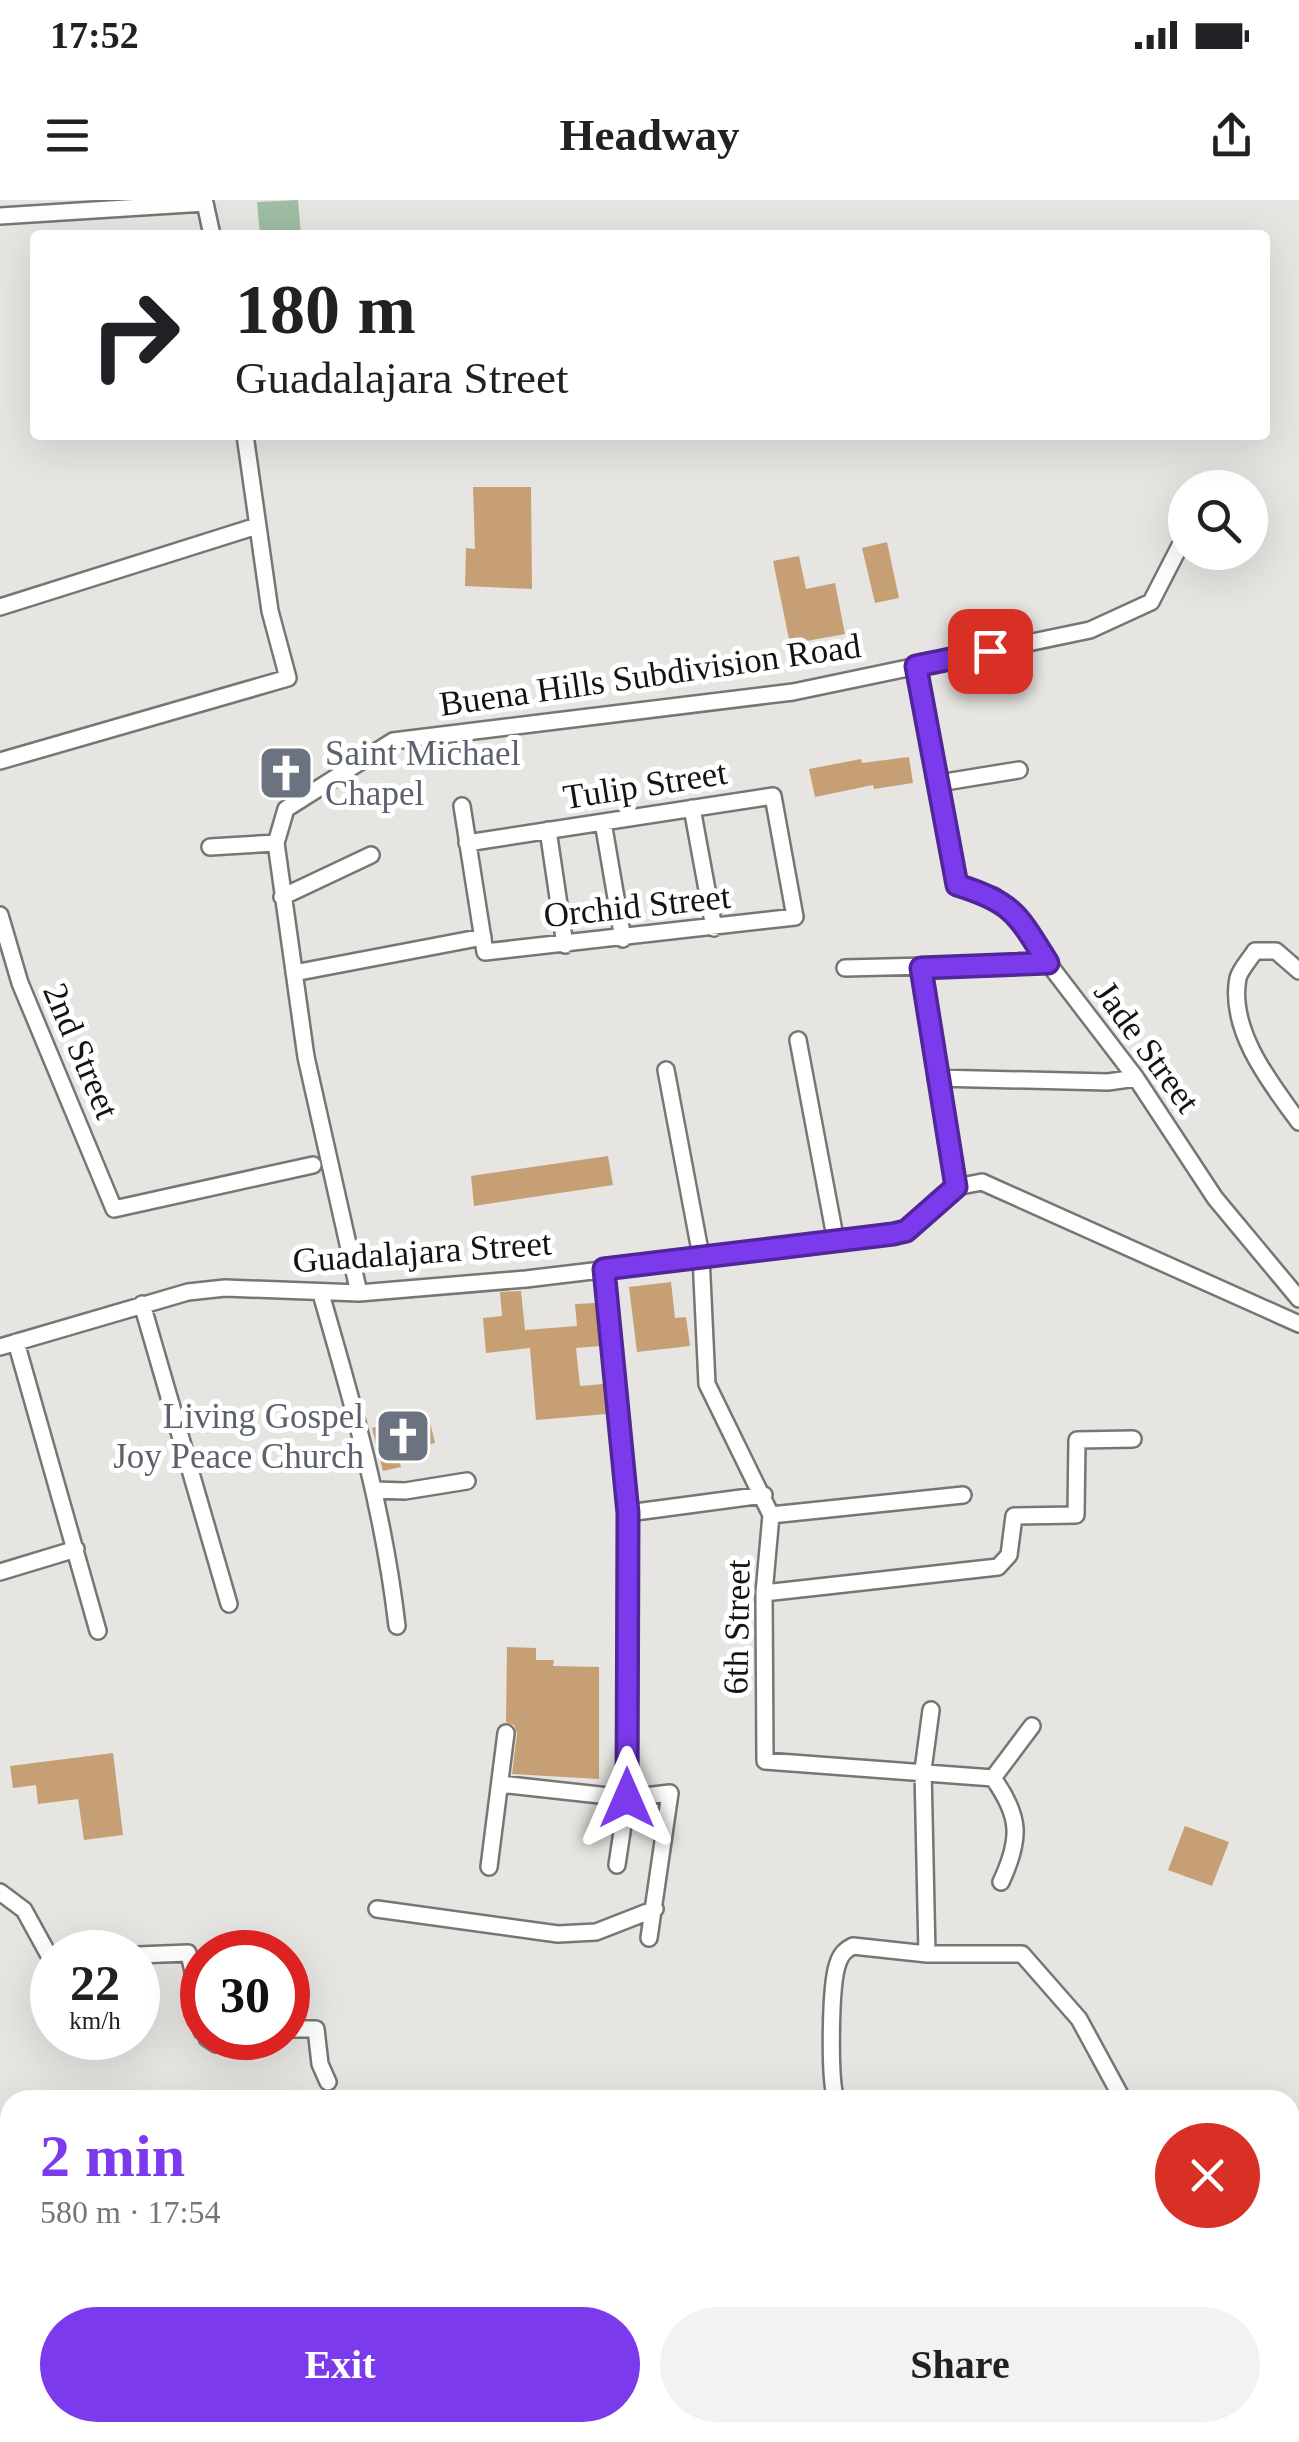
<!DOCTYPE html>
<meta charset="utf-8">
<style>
body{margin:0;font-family:"Times New Roman",serif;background:#f2f2f2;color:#202124;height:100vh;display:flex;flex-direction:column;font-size:38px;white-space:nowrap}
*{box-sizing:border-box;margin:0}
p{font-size:32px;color:#757577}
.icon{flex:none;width:55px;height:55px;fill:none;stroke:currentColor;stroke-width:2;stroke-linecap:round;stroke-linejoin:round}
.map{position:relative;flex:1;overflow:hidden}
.sheet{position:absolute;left:0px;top:1890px;width:1300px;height:352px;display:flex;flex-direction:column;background:#fff;border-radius:30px 30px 0 0;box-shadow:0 10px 40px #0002}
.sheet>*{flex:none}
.hud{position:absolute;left:30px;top:30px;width:1240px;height:210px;border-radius:10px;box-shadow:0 10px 40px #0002;background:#fff;color:#202124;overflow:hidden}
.tools{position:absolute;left:1168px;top:270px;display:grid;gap:20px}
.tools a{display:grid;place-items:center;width:100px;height:100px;border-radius:50%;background:#fff;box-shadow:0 10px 40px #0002;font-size:50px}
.speed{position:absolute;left:30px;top:1730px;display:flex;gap:20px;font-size:50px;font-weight:700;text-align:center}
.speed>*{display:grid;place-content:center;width:130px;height:130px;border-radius:50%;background:#fff;box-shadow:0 10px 40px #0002;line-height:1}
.speed small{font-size:25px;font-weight:400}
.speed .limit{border:15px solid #d22;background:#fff;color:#111}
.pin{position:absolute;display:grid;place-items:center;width:85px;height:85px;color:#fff;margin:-42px;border-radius:20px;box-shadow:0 5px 15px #0006}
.me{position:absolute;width:110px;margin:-55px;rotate:0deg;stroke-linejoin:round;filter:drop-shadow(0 0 8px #0008)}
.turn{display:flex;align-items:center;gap:35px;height:210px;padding:0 40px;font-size:45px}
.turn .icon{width:130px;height:130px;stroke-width:2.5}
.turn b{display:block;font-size:70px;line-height:85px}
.round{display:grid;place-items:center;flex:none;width:105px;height:105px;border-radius:52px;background:#f2f2f2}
.head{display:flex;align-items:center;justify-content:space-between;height:170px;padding:0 40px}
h1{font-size:60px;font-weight:700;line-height:75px;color:#7c3aed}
.cta{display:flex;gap:20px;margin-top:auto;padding:20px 40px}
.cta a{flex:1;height:115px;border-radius:60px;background:#7c3aed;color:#fff;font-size:40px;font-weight:700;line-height:115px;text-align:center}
.cta a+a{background:#f2f2f2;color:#202124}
.status{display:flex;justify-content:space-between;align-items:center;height:70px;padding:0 50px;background:#fff;direction:ltr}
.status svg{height:28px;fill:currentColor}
header{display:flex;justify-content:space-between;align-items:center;height:130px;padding:0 40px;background:#fff;font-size:45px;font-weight:700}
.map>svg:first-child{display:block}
.green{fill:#9fbda2}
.building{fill:#c79f75}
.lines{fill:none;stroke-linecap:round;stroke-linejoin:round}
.minor-casing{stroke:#777672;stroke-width:20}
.secondary-casing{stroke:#777672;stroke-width:28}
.minor{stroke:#fff;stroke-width:15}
.secondary{stroke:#fff;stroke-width:22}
.route-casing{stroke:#51269a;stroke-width:25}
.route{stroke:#7c3aed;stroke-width:18}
.labels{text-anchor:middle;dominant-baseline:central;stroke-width:10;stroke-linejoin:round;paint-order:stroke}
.street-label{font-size:35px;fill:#151413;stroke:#fff}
.worship-label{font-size:35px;fill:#5b616d;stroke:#fff;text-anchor:start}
</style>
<div class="status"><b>17:52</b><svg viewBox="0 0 49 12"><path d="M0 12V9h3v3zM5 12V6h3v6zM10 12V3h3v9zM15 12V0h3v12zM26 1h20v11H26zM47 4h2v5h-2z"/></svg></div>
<header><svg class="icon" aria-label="menu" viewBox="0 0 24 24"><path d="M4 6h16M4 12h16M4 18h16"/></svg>Headway<svg class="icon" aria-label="share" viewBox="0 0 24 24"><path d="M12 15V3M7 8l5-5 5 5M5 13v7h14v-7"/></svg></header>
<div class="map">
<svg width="1299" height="2242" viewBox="0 0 1299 2242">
<rect width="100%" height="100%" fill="#e7e5e1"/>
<path class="green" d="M298,0l3,35h-41l-3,-33z
M687,2233h109l9,9h-117z"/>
<path class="building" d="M473,287h58l1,102 -67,-3 1,-38 9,1z
M887,342l12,56 -24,5 -13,-55z
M799,356l7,33 29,-6 10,51 -55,10 -17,-83z
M909,557l4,26 -39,6 -1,-4 -58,12 -6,-28 52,-10 1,4z
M608,956l5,29 -139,21 -3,-30z
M671,1082l4,36 11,-1 4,29 -53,6 -8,-65z
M521,1091l4,39 52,-4 -2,-22 21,-1 4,43 -24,2 4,38 24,-2 3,30 -71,6 -6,-72 -44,5 -3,-35 19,-2 -2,-24z
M406,1209l3,10 19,-5 7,29 -38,10 4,14 -18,4 -11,-43 16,-4 -2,-10z
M507,1447l29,1v12h18l-1,6 46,1v112l-87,-5 5,-41 -3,-8 -8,-3z
M113,1553l10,82 -39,5 -6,-41 -40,5 -2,-19 -23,3 -3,-22z
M1185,1626l44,16 -17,44 -44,-16z"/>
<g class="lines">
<g class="minor-casing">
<path id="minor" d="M0,16l205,-13 7,32
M0,407l257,-81
M916,466l41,219 37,11 24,19 30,48 88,115 79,120 84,101
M0,561l288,-83 -18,-67 -25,-176
M939,583l80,-13
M462,606l23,146 310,-35 -22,-121 -306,47
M692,608l22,120
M603,622l20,117
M548,630l17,115
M210,647l66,-4
M282,697l89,-42
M0,715l20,68 94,226 199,-44
M921,767l35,220
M845,768l203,-5
M1299,771l-23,-20h-21c-5,8 -15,19 -17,27 -10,52 33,106 61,144
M294,773l189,-36
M798,840l38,202
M666,870l35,186 6,128 64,131 -7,78 1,168 228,17c28,39 28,61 8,104
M936,878l172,4 28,-4
M956,987l26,-5 317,142
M604,1069l24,244 -1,285 -10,67
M359,1093l-53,-236 -30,-214 10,-34 107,-68 400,-49 297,-62 61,-28 34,-66
M321,1094c32,110 63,218 76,332
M142,1104l87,300
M16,1142l82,289
M0,1147l188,-55 37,-4 134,5 167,-14 367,-44 13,-4 50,-44
M375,1290l30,1 62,-10
M628,1313l136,-18
M771,1315l192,-20
M0,1372l76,-23
M764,1393l234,-26 11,-12 5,-39 62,-1 1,-75 56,-1
M993,1578l39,-52
M500,1584l127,14 43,-5 -21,145
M489,1667l17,-134
M0,1692l24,18 28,51
M377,1709l181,25 38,-2 59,-23
M927,1754l-4,-184 8,-60
M138,1755l50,-2c10,25 5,51 14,78
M288,1829h28l4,35 8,18
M207,1838l9,6 37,-6
M836,1900c-7,-21 -6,-116 2,-137 3,-9 7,-13 15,-17l74,8h95l57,65 44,81
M1290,2053l9,6
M1290,2146l8,5
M1115,2232l23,10
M229,2242l11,-10"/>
</g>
<g class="secondary-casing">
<path id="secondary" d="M0,2018l10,27
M79,2232l4,10"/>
</g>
<use href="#minor" class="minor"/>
<use href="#secondary" class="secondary"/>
</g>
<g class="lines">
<g class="route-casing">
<path id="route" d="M627,1598l1,-285 -24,-244 289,-35 13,-3 50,-44 -35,-219 127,-5c-30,-48 -35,-61 -91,-78l-41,-219 74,-15"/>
</g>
<use href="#route" class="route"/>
</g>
<defs>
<g id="church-square" transform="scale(2.875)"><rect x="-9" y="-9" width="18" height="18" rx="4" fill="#6b7280" stroke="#fff"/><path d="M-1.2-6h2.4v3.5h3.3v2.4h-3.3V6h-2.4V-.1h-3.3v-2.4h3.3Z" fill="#fff"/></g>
</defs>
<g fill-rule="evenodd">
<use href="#church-square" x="286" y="573"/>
<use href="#church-square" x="403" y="1236"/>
</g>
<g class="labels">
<g class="street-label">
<text transform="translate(650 475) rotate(-8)">Buena Hills Subdivision Road</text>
<text transform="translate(645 585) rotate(-9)">Tulip Street</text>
<text transform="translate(637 706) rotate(-6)">Orchid Street</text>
<text transform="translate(1147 847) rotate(54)">Jade Street</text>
<text transform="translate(81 851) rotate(67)">2nd Street</text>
<text transform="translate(422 1052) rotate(-4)">Guadalajara Street</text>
<text transform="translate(737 1427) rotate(-89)">6th Street</text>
</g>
<g class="worship-label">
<text x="325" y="553">Saint Michael<tspan x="325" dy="40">Chapel</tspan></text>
<text x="364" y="1216" text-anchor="end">Living Gospel<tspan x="364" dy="40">Joy Peace Church</tspan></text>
</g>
</g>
</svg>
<div class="tools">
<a><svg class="icon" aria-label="search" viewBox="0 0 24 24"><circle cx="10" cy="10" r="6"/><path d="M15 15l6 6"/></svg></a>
</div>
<div class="speed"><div>22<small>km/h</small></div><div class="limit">30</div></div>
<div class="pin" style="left:990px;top:451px;background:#d93025"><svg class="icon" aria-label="arrive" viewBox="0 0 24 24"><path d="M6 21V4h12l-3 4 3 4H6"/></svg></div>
<svg class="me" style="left:627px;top:1598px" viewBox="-20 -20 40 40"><path d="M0-17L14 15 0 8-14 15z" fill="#7c3aed" stroke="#fff" stroke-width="4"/></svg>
<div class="hud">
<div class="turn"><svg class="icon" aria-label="right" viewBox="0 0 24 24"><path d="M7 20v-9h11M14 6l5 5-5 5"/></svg><div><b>180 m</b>Guadalajara Street</div></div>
</div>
<section class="sheet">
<div class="head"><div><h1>2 min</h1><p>580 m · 17:54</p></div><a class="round" style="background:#d93025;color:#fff"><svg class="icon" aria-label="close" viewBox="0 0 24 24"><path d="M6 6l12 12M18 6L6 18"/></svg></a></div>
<div class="cta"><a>Exit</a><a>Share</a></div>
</section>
</div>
